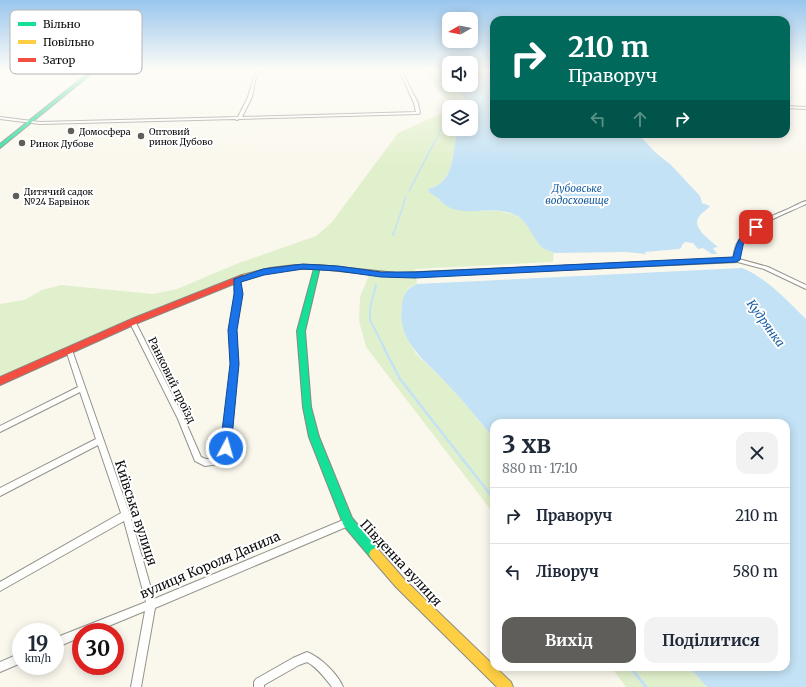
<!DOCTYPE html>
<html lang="uk">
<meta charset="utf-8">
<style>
body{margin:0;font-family:Merriweather,serif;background:#f2f2f3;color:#1f2937;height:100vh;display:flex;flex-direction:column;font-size:15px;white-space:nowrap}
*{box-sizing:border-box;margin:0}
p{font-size:13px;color:#747a83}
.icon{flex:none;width:22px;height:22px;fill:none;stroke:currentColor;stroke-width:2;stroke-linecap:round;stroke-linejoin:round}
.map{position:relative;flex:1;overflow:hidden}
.side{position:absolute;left:490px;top:419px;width:300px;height:252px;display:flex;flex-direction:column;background:#fff;border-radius:12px;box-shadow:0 2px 10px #0003}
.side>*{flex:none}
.hud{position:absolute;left:490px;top:16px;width:300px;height:122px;border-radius:12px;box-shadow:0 2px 10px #0003;background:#00695c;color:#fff;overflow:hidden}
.needle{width:26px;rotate:261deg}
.fabs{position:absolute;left:442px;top:12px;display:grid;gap:8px}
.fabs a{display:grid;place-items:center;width:36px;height:36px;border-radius:8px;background:#fff;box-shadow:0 2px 10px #0003;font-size:20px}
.speed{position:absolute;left:12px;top:623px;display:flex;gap:8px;font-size:20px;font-weight:700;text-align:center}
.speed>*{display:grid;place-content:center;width:52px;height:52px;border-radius:50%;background:#fff;box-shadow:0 2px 10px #0003;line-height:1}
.speed small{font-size:10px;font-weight:400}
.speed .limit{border:6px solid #d22;background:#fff;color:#111}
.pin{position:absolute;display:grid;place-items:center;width:34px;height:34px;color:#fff;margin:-17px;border-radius:8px;box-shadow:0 2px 6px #0006}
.me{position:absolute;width:44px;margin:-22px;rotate:6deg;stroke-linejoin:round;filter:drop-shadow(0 0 3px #0008)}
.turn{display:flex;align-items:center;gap:14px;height:84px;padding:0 12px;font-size:18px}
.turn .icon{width:52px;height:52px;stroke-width:2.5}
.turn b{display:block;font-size:28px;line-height:34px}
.lanes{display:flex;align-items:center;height:38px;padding:0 12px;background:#0003;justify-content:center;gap:20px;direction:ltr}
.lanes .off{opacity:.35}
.round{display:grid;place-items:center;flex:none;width:42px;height:42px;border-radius:12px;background:#f2f2f3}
.headline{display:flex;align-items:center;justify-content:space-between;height:68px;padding:0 12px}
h1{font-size:24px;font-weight:700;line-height:30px}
.cta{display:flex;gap:8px;margin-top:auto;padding:8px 12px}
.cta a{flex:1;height:46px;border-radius:12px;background:#5f5e5a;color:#fff;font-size:16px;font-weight:700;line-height:46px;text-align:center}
.cta a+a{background:#f2f2f3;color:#1f2937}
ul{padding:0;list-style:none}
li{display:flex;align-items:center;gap:12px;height:56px;padding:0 12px;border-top:1px solid #e0e1e3}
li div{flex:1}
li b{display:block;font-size:15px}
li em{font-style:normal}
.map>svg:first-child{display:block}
.green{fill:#e1f0cc}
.water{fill:#c3e2f5}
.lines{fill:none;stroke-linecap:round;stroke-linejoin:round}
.stream-far4{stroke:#c3e2f5;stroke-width:1}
.stream-far3{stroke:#c3e2f5;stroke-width:1.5}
.stream-far2{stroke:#c3e2f5;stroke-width:2}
.stream-far1{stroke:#c3e2f5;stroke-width:2.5}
.stream{stroke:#c3e2f5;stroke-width:3}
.street-casing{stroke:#93928d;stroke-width:2}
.fast-casing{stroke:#898883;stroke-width:2}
.slow-casing{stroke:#898883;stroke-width:2}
.jam-casing{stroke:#898883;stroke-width:2}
.street{fill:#fefefc;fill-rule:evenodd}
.fast{fill:#16e098;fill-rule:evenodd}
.slow{fill:#ffcf43;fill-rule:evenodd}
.jam{fill:#f24e42;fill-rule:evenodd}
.route{fill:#1a73e8;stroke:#114b97}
.poi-dot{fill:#5f5e5a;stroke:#fff;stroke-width:1.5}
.labels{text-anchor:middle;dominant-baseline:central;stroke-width:4;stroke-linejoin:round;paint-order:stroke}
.far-poi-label{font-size:9px;fill:#0b0b0b;stroke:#fff;text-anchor:start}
.far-water-label{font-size:10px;font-style:italic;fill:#115a9f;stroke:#fff}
.street-label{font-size:11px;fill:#0b0b0b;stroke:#fff}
.water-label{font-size:12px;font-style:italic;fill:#115a9f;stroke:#fff}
.near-street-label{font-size:13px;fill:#0b0b0b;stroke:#fff}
.key{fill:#fff;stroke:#b6b6b6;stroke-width:1}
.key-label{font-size:11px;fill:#0b0b0b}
</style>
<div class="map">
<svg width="806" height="687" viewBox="0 0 806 687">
<rect width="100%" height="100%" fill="#faf8ed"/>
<path class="green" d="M422,70h20l7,9v6h5l12,15 2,7h-19v22h9c-7,21 -1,53 -30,60l11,11 18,10 43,1 15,4 9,6 19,27 11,5 -1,9 -138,7 2,15 -7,3 -4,5 -5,20 5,23 10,19 35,33 43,52v75l-128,-167 -7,-26 1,-24 9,-22 9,-1c-25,-5 -50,-10 -75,-10 -36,1 -83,20 -117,33 -63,25 -124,53 -186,82v-75l24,-4 18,-10 19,-5 92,9 24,-5 59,-25 80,-28 16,-14 66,-89 44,-20 6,-6 -1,-7z
M611,667h78l18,20h-81z"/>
<path class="water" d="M471,70h23v64h144l18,19 15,12 29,31 2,7 8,3c-3,4 -8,6 -11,11 -8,10 11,23 19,30l-5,1 4,6h-5l-9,-6 -5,1 -5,-6 -8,-1 -3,3 -1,3 -2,1 -34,3 1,2 -20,-2 -72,1c-3,-2 -9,-3 -11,-5 -11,-9 -14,-27 -28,-33 -18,-9 -39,-1 -58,-5 -13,-2 -18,-13 -28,-18l-1,-3c29,-7 23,-38 30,-60h13v-22h-3l-2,-7 -12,-15h17z
M742,268c25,10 45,33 64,51v368h-99l-18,-20h97v-244h-292v16c-14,-17 -28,-35 -43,-51 -22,-25 -55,-44 -49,-83 1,-10 5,-17 15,-21z"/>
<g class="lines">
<path class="stream-far4" d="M425,70l28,31v6
M435,142l14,-28"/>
<path class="stream-far3" d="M409,191l26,-50
M394,233l12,-36"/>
<path class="stream-far2" d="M393,235l1,-3
M376,285l-6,23v12l15,29"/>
<path class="stream-far1" d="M384,348l16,31 93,119"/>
<path class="stream" d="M492,497l2,2
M630,667l16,20"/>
<g class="street-casing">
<path id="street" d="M261,70h3l-8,7 -4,20 -10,20 174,-5 -2,-9 -15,-33h2l17,33 2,10 -2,1 -179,5 -2,1 -2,-1 -195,5 -40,-5v-2l40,5 198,-5 10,-20 6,-20z
M786,106l20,1v2l-20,-1z
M806,201v3c-18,9 -55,21 -64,39 -3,5 -3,11 -3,16l29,8 38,18v4l-42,-20 -30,-8 -1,-1c1,-6 1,-13 5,-18 10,-17 31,-25 48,-32 7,-3 13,-7 20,-9z
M237,279l3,2 1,13 -5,35 2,35 -8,84 -11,16 -14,2 -10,-5 -17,-42 -49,-98 3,-2 3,2 48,95 18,41 5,2h8l9,-12 9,-83 -2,-35 5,-35 -1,-13z
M67,348h4l1,2 58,165 24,84 194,-81 3,1 1,3 -1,3 -196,83 -14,79h-10l14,-76 -51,21h-13v5l-26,11v-10l91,-36 -22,-81 -124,70v-9l121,-69 -23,-68 -98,51v-8l96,-49 -16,-47 -80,40v-6l78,-39 -12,-37z
M307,652c13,5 31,22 36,35h-11c-7,-9 -15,-20 -25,-25l-8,3 -35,20v2h-10v-5l2,-3 37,-21z
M21,653v10l-21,9v-10z"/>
</g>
<g class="fast-casing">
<path id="fast" d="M92,70h4l-96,78v-4z
M736,258l3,2 -1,2 -157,7 -3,-2 3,-2z
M315,265h4l1,2 -15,64 6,76 8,30 33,81 27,32 2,4 -2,4 -4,2 -4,-2 -27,-32 -35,-89 -6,-30 -6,-76z"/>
</g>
<g class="slow-casing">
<path id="slow" d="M295,265h24l78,8 184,-8 3,2 -3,2 -184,8 -78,-8h-24l-25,3 -26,7 -3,-2 1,-2 28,-7z
M375,548l4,2 25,29 107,103 2,5h-16l-101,-100 -25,-29 -2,-4 2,-4z"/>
</g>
<g class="jam-casing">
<path id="jam" d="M242,275h4l1,2 -1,2 -106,43 -140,63v-8l134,-59z"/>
</g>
<use href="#street" class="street"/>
<use href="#fast" class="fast"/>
<use href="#slow" class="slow"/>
<use href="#jam" class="jam"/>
</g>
<linearGradient id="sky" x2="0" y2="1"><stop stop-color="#99c6ed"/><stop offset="0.42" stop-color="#fdfcf7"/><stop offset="1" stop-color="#fdfcf7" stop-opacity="0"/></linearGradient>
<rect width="806" height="166" fill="url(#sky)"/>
<path class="route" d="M753,225h5l1,2 -15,14 -4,19 -4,2 -321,16 -34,-1 -43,-6 -35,-2 -39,6 -23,7 2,12 -6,36 2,34 -8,84 -1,3 -4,2 -4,-2 -2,-3 10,-84 -2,-34 6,-36v-15l29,-10 40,-5 35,2 43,6h34l318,-15c4,-15 6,-22 20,-32z"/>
<g class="poi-dot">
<circle cx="71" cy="131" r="4"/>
<circle cx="141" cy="136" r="4"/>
<circle cx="22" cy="143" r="4"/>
<circle cx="16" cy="196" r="4"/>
</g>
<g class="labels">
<g class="far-poi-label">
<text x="79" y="131">Домосфера</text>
<text x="149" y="131">Оптовий<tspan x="149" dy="10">ринок Дубово</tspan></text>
<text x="30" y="143">Ринок Дубове</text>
<text x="24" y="191">Дитячий садок<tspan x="24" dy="10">№24 Барвінок</tspan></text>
</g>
<g class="far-water-label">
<text x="577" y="188">Дубовське<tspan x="577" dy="12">водосховище</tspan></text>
</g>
<g class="street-label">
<text transform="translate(172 380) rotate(64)">Ранковий проїзд</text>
</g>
<g class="water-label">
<text transform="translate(766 323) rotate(54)">Кудрянка</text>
</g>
<g class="near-street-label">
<text transform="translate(136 513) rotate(72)">Київська вулиця</text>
<text transform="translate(401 563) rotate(47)">Південна вулиця</text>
<text transform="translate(210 565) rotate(-23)">вулиця Короля Данила</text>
</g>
</g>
<rect x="10" y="10" width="132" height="64" rx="6" class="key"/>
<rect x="18" y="22" width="18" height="4" fill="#16e098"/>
<rect x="18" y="40" width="18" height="4" fill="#ffcf43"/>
<rect x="18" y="58" width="18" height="4" fill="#f24e42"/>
<g class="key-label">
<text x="43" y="28">Вільно</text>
<text x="43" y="46">Повільно</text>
<text x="43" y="64">Затор</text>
</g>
</svg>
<div class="fabs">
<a><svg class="needle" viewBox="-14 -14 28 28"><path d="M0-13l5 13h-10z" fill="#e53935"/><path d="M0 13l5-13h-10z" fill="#747a83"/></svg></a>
<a><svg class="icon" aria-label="sound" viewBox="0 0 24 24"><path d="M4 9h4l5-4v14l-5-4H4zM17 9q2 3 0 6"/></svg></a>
<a><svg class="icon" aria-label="layers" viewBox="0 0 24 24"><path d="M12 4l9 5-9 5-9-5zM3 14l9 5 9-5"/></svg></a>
</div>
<div class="speed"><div>19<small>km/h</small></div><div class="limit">30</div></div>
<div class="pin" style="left:756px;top:227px;background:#d93025"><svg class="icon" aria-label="arrive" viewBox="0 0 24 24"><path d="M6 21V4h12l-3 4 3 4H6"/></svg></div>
<svg class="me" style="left:226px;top:448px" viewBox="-20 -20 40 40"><circle r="17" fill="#1a73e8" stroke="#fff" stroke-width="3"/><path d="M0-11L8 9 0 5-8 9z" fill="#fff"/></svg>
<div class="hud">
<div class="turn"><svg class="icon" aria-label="right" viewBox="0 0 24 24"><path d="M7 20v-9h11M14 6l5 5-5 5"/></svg><div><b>210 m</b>Праворуч</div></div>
<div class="lanes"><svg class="icon off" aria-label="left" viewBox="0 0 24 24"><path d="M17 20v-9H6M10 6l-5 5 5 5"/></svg><svg class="icon off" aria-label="ahead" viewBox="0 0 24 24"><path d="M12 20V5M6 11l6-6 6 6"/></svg><svg class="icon" aria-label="right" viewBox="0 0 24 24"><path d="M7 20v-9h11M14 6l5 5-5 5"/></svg></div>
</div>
<section class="side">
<div class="headline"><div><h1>3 хв</h1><p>880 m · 17:10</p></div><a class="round"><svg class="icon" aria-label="close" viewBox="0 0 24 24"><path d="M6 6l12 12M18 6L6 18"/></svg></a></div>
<ul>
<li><svg class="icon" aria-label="right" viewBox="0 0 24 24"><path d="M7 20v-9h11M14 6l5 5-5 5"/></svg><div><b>Праворуч</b></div><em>210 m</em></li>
<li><svg class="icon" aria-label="left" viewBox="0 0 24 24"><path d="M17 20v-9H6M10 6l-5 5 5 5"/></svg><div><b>Ліворуч</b></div><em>580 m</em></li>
</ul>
<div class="cta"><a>Вихід</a><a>Поділитися</a></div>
</section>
</div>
